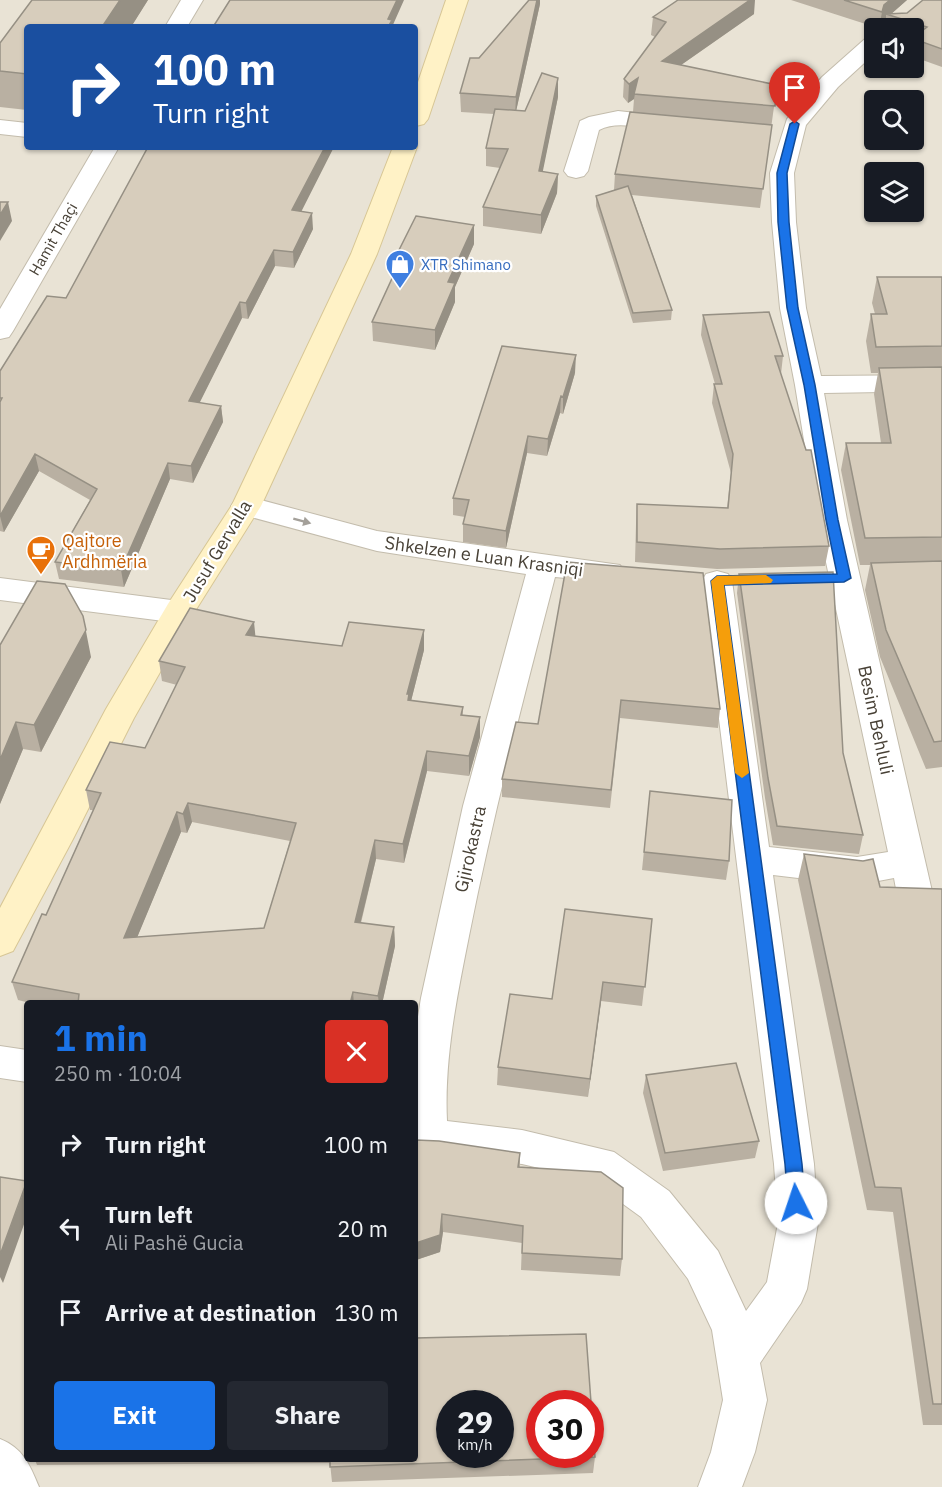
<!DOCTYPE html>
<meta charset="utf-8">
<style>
body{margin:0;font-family:"IBM Plex Sans",sans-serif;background:#242831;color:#f1f3f6;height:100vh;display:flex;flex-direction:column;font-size:22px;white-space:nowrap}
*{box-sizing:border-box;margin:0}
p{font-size:20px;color:#9ea1a6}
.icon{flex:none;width:33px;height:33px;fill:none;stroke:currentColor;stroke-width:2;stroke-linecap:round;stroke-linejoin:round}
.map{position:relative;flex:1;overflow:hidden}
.side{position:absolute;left:24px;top:1000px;width:394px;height:462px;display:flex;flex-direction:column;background:#171b24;border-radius:6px;box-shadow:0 2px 4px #0004}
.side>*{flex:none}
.hud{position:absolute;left:24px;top:24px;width:394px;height:126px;border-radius:6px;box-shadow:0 2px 4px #0004;background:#1a4fa0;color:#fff;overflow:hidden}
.buttons{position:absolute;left:864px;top:18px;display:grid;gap:12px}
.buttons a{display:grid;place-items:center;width:60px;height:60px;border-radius:6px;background:#171b24;box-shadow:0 2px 4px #0004;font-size:30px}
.speed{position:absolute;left:436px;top:1390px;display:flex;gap:12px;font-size:30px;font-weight:700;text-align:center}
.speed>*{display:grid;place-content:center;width:78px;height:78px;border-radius:50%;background:#171b24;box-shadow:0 2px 4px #0004;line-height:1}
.speed small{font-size:15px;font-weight:400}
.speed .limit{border:9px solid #d22;background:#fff;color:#111}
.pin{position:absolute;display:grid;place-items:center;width:51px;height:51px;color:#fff;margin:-62px -26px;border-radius:50% 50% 50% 0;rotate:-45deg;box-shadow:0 0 6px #0007}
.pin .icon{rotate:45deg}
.me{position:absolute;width:66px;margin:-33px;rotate:356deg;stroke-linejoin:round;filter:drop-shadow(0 0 4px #0008)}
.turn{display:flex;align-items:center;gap:21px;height:126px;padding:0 30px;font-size:27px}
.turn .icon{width:78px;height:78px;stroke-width:2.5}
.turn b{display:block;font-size:42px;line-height:51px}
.round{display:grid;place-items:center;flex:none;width:63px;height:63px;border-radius:6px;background:#242831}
.head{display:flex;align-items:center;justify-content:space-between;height:102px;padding:0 30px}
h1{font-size:36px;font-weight:700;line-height:45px;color:#1a73e8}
.button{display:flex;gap:12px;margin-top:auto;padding:12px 30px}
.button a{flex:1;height:69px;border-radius:6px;background:#1a73e8;color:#fff;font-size:24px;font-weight:700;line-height:69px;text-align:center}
.button a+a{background:#242831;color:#f1f3f6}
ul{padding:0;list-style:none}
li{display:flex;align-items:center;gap:18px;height:84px;padding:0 30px}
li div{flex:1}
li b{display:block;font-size:22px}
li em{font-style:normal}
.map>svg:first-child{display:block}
.residential{fill:#e9e3d5;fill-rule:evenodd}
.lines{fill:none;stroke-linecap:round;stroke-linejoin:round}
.street-casing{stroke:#c3bcac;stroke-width:2}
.secondary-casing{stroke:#d7c695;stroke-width:2}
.street{fill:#fff;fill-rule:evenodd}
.secondary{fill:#fff2c6;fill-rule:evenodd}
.wall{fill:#b9b0a2;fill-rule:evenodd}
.shaded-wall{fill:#969084}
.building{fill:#d7cdbc;stroke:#969084;stroke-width:1.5;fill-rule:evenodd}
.oneway{fill:#a4a09a}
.route{fill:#1a73e8;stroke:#114b97;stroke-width:1.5}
.slow{fill:#f59e0b}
.labels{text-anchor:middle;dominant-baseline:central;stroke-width:4.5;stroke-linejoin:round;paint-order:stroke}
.far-street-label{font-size:15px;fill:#484136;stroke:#fff}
.far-shop-label{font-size:15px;fill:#366cbe;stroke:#fff;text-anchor:start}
.food-label{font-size:18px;fill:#c56008;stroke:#fff;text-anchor:start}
.street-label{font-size:18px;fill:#484136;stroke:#fff}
</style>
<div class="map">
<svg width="942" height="1487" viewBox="0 0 942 1487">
<rect width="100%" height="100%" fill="#f4f1e7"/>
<path class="residential" d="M0,0h942v1487h-942zM27,27h389v120h-389zM874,28h40v40h-40zM874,100h40v40h-40zM874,172h40v40h-40zM27,1004h389v456h-389zM450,1404h51v51h-51zM540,1404h51v51h-51z"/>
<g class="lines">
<g class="street-casing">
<path id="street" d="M181,0h22l-16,27h-22z
M874,36v18l-36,33 -32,38 -12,48 2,49 10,86 15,68 121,-1v16l-118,2 23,127 87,380 -5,10 -13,4 -13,-4 -5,-10 -4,-22 -37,7 -84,-10 41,289 4,59 -11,66 -6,14 -41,60 7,37 -12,52 -13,35h-44l13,-35 12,-52 -11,-70 -24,-51 -47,-62 -51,-37 -68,-16 -106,-12v-123l5,-31 42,-192 63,-232 -149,-23 -141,-38 -5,-7 5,-7 10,-3 131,35 243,34 4,7 -4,7 -11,3 -54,-5c-31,119 -62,238 -86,359 -12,60 -25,123 -22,185l75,9 92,22 55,39 49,60 28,60 21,-29 11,-59 -4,-59 -72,-583 4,-7 11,-3 11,3 4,7 37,266 88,10 31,-5 -71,-332 -22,-135 -15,-77 -8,-86 -2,-49 17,-54 35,-42 44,-39z
M618,111l54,6 8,2 4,5 -4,5c-26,7 -55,-12 -81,1l-11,41 -4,5 -8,2 -8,-2 -4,-5 16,-50 9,-4z
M0,120l27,3v14l-27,-3z
M95,147h24l-106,184 -4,6 -9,2v-30z
M0,578l179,23 11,3 4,8 -4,8 -11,3 -179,-23z
M0,1046l27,4v32l-27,-4z
M0,1439c23,9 30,26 39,48h-39z"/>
</g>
<g class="secondary-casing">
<path id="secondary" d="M446,0h22l-40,119 -4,5 -8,2v-38z
M416,145l1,2 -40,107 -116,252 -69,110 -58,102 -61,121 -60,112 -13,5v-48l106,-199 62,-105 64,-99 119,-251 42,-107h23z"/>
</g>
<use href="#street" class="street"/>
<use href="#secondary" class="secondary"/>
</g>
<path class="wall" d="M32,0h116l-17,27h-104v83l-27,-3v-64z
M791,0h116l-16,14 16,-1 35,-13v67l-28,-10v-29h-30l2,-10 -4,3 -4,7z
M540,4l-24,107h9l33,-14 -16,75 16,2 -1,19 -16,41 -58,-8v-19l17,-39 -14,-2v-18l8,-34 -33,-2 -1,-19 19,-35z
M754,14l-73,51 96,20 -17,123 -128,-13 40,115 -1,10 -38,3 -37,-117v-10l18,-6 1,-16 18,-62 1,-13 -6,4 -5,-6 1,-18 31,-42 -4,-2 2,-18z
M301,211l12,18 -19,39 -19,-2 -27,53 -6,-1 -43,85 22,3 2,16 -30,61 -23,-4 -46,108 -65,-8 -4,-17 35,-62 -51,-29 -35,61 -4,-1v-160l66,-73z
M474,244l-19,43v15l-20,48 -62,-9 -1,-19 23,-49 -1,-13z
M877,277h65v490l-16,2 -46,-112 -15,-67 5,-25h-10l-19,-95 5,-27h35l-7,-49 4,-21h-7l-5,-32 5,-27h4l-3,-11z
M703,315l80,41 -2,18 48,172 -4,20 -108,3 -82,-7 1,-38 1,-20 90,4 4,-35 -19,-70 2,-19h1l-14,-49z
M575,373l-12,41 -3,-1 -13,43 -20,-3 -21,95 -43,-6v-18l2,-7 -12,-2v-17z
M567,562l153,147 -2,19 -98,-10 -10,90 -108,-11v-18l36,-55z
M739,574l104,179 20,82 -4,19 -86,-9 -8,-47 -28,-205z
M424,630v20l-13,51 52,6v8l17,22 -11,39 -42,-5 -23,92 -28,-4 -15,64 33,4 1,19 -13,58h-348l-16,-4 -6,-18 34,-67 47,-105h-3l-4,-20 59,-42 32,-63 -15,-4 -3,-20 97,-25 86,10zM192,822l98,19 -26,87 -127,9 44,-105 6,1z
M0,645l91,12 -50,95 -18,-3 -23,55z
M650,791l79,70 -3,19 -84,-10z
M804,854l76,33 62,2v536h-19l-30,-213 -26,-2 -69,-330z
M652,919l-10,87 -41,-5 -13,96 -91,-12 1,-18 54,-68z
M646,1075l113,66 -4,17 -92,13 -20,-78z
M416,1140l104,13v14l102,92 -2,17 -99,-6 1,-27 -79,-11 -3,20 -24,8z
M595,1457l-2,16 -261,9 -2,-19 -293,2 -2,-5h381z"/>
<path class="shaded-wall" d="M120,0h28l-17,27h-29z
M397,0h7l-12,27h-4v-8z
M537,0h3v4l-25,112 1,-19z
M750,0h5l-1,14 -93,65 1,-18z
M890,0h17l-17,15 -4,-1v4l-4,3 -3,7 3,-16 2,-7z
M558,78v19l-19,93v-19z
M638,78l-4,21 -6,4 1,-19z
M325,147h9l-40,79 -2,-16z
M558,174l-1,19 -16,41v-19z
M8,202l4,19 -12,20v-26z
M312,213l1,16 -19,39 -1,-16z
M474,225v19l-19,43v15l-20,48v-20l13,-48z
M274,250l1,16 -27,53 -2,-16z
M240,302l2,16 -50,100 -3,-17z
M576,355l-1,18 -12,41v-17z
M561,396l-1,17 -13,43 1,-17z
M221,406l2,16 -30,61 -2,-17z
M528,436l-1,17 -21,95v-17z
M35,454l4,17 -35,61 -4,-16z
M168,463l2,16 -46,108 -3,-17z
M83,616l8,41 -50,95 -7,-27z
M254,622l2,20 -10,-7z
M424,630v20l-14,55v9l-3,-20z
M480,717v20l-11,39v-20z
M16,722l7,27 -23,55v-44z
M427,751v20l-23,92 -1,-19z
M188,803l4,19 -5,11 -4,-19z
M177,812l4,20 -52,125 -5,-19z
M375,840l1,19 -20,82 -1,-19z
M394,927l1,19 -13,58h-3l-1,-8z
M603,982l-2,19 -13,96 2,-18z
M353,992l1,12h-4z
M27,1182v34l-24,67 -3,-6v-22z
M442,1214l1,18 -3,20 -24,8v-17z"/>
<path class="building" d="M32,0h88l-18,27h-75v47l-27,-3v-28z
M230,0h167l-9,19 4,1 -4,7h-175z
M529,0h8l-21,97 -56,-4 10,-35h9z
M678,0h72l-88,61 115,24 -2,21 -141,-12 4,-16 -9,6 -5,-5 42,-57 -13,-5z
M844,0h46l-6,5 -2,7z
M923,0h19v49l-28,-10v-2l13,-10 -41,-13 21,-1z
M542,73l16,5 -19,93 19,3 -17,41 -58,-8 25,-58 -22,-1 9,-39 30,2z
M630,112l142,13 -9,64 -148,-15z
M148,147h177l-33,63 20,3 -19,39 -19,-2 -28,53 -6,-1 -51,99 32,5 -30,60 -23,-3 -47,107 -66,-8 42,-73 -62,-35 -35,62v-114l2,-4h-2v-27l47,-75 19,2z
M628,186l44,124 -39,3 -37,-117z
M0,202h8l-8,13z
M416,216l58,9 -26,57 7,1 -20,47 -63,-8 28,-61 -6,-1z
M877,277h65v69l-66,1 -5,-33h16z
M769,312l14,44h-8l31,94h5l18,96 -109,3 -83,-7v-38l91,4 5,-54 -19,-70h8l-19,-69z
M502,346l74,9 -13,42 -2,-1 -13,43 -20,-3 -22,95 -43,-7 6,-24 -16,-2z
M942,367v170l-77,1 -19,-95h45l-12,-75z
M942,561v180l-8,1 -48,-112 -15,-67z
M567,562l136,11 17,136 -99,-9 -10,90 -109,-11 14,-57 22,2z
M833,572l10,181 20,82 -86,-9 -9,-48 -29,-204z
M37,581l28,3 18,32 3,14 -52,95 -18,-3 -16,38v-115z
M190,608l64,14 -8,13 96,11 7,-24 75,8 -17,64h2l-1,6 55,7 -2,8 19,2 -11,39 -42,-5 -24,93 -28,-4 -20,82 39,5 -16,69 -25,-4 -3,12h-272l1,-10 -67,-12 30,-68 4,1 55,-122 -15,-3 24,-48 35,6 40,-81 -26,-6zM188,803l108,20 -32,105 -140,10 53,-126 6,2z
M650,791l82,9 -3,61 -85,-9z
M804,854l59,7 10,-2 7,28 62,2v515h-9l-32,-216 -26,-1z
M565,909l87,10 -7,68 -42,-5 -13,97 -92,-12 12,-73 42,5z
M736,1063l23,78 -94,12 -19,-78z
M416,1140l23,1 81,12 -2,14 83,5 22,16 -1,71 -100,-6 1,-27 -81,-12 -2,21 -24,8z
M0,1177l27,4 -27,74z
M586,1334l9,123 -265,10v-7h86v-122zM450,1404h51v51h-51zM540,1404h51v51h-51z"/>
<defs><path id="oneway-solid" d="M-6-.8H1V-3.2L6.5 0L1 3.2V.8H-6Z" transform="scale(1.5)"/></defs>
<use class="oneway" href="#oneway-solid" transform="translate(302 521) rotate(15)"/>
<path class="route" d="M795,121l4,3 -12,49 2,49 9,86 17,77 23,135 13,58 -7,4 -120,3 78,579 3,39 -3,6 -6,2 -5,-2 -3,-6 -3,-39 -74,-583 6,-5 120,-2 -11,-54 -22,-135 -17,-77 -9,-86 -1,-49 13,-49z"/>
<path class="slow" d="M766,575l7,5 -2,3 -47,2 25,188 -7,5 -7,-5 -24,-192 6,-5z"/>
<defs>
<g id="shop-pin" transform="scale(1.5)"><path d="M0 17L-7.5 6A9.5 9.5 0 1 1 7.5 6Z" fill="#3f7fe0" stroke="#fff"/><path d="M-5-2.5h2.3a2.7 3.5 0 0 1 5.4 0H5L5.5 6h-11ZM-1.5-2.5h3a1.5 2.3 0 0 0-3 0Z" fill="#fff"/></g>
<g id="cafe-pin" transform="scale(1.5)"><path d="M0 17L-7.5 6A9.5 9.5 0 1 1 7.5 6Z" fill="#e8710a" stroke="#fff"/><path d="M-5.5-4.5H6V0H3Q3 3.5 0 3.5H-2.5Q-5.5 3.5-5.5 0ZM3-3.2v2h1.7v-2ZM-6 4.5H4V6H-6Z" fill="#fff"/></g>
</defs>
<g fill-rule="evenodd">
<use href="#shop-pin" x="400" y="264"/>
<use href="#cafe-pin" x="41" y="550"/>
</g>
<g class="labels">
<g class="far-street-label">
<text transform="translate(53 239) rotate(-60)">Hamit Thaçi</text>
</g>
<g class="far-shop-label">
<text x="421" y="264">XTR Shimano</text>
</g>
<g class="food-label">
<text x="62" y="540">Qajtore<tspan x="62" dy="21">Ardhmëria</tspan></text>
</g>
<g class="street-label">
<text transform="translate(217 551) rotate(-59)">Jusuf Gervalla</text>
<text transform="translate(484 556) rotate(8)">Shkelzen e Luan Krasniqi</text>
<text transform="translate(876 720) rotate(78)">Besim Behluli</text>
<text transform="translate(470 849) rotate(-77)">Gjirokastra</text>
</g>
</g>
</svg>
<div class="buttons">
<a><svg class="icon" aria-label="sound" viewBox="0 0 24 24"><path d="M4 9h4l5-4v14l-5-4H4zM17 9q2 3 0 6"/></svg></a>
<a><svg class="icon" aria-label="search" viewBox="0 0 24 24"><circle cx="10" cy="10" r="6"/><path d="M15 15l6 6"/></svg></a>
<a><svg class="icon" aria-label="layers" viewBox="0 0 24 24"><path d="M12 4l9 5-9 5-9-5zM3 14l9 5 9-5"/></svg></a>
</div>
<div class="speed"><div>29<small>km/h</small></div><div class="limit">30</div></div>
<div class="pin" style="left:795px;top:124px;background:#d93025"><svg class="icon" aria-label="arrive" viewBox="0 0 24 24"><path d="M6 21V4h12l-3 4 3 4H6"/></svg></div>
<svg class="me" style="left:796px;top:1203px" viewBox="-20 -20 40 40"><circle r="19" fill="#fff"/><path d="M0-13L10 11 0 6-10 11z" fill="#1a73e8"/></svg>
<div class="hud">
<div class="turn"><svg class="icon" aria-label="right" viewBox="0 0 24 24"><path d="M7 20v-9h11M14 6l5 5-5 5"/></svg><div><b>100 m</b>Turn right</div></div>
</div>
<section class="side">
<div class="head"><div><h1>1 min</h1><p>250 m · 10:04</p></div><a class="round" style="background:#d93025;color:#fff"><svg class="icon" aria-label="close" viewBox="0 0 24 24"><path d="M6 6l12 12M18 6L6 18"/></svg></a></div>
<ul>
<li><svg class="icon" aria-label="right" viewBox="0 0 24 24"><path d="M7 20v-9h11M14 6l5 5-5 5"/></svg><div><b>Turn right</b></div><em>100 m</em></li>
<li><svg class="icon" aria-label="left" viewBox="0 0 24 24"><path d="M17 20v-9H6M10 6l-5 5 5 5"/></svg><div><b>Turn left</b><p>Ali Pashë Gucia</p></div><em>20 m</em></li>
<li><svg class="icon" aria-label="arrive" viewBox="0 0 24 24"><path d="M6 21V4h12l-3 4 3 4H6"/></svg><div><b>Arrive at destination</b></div><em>130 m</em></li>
</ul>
<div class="button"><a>Exit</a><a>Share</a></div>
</section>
</div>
